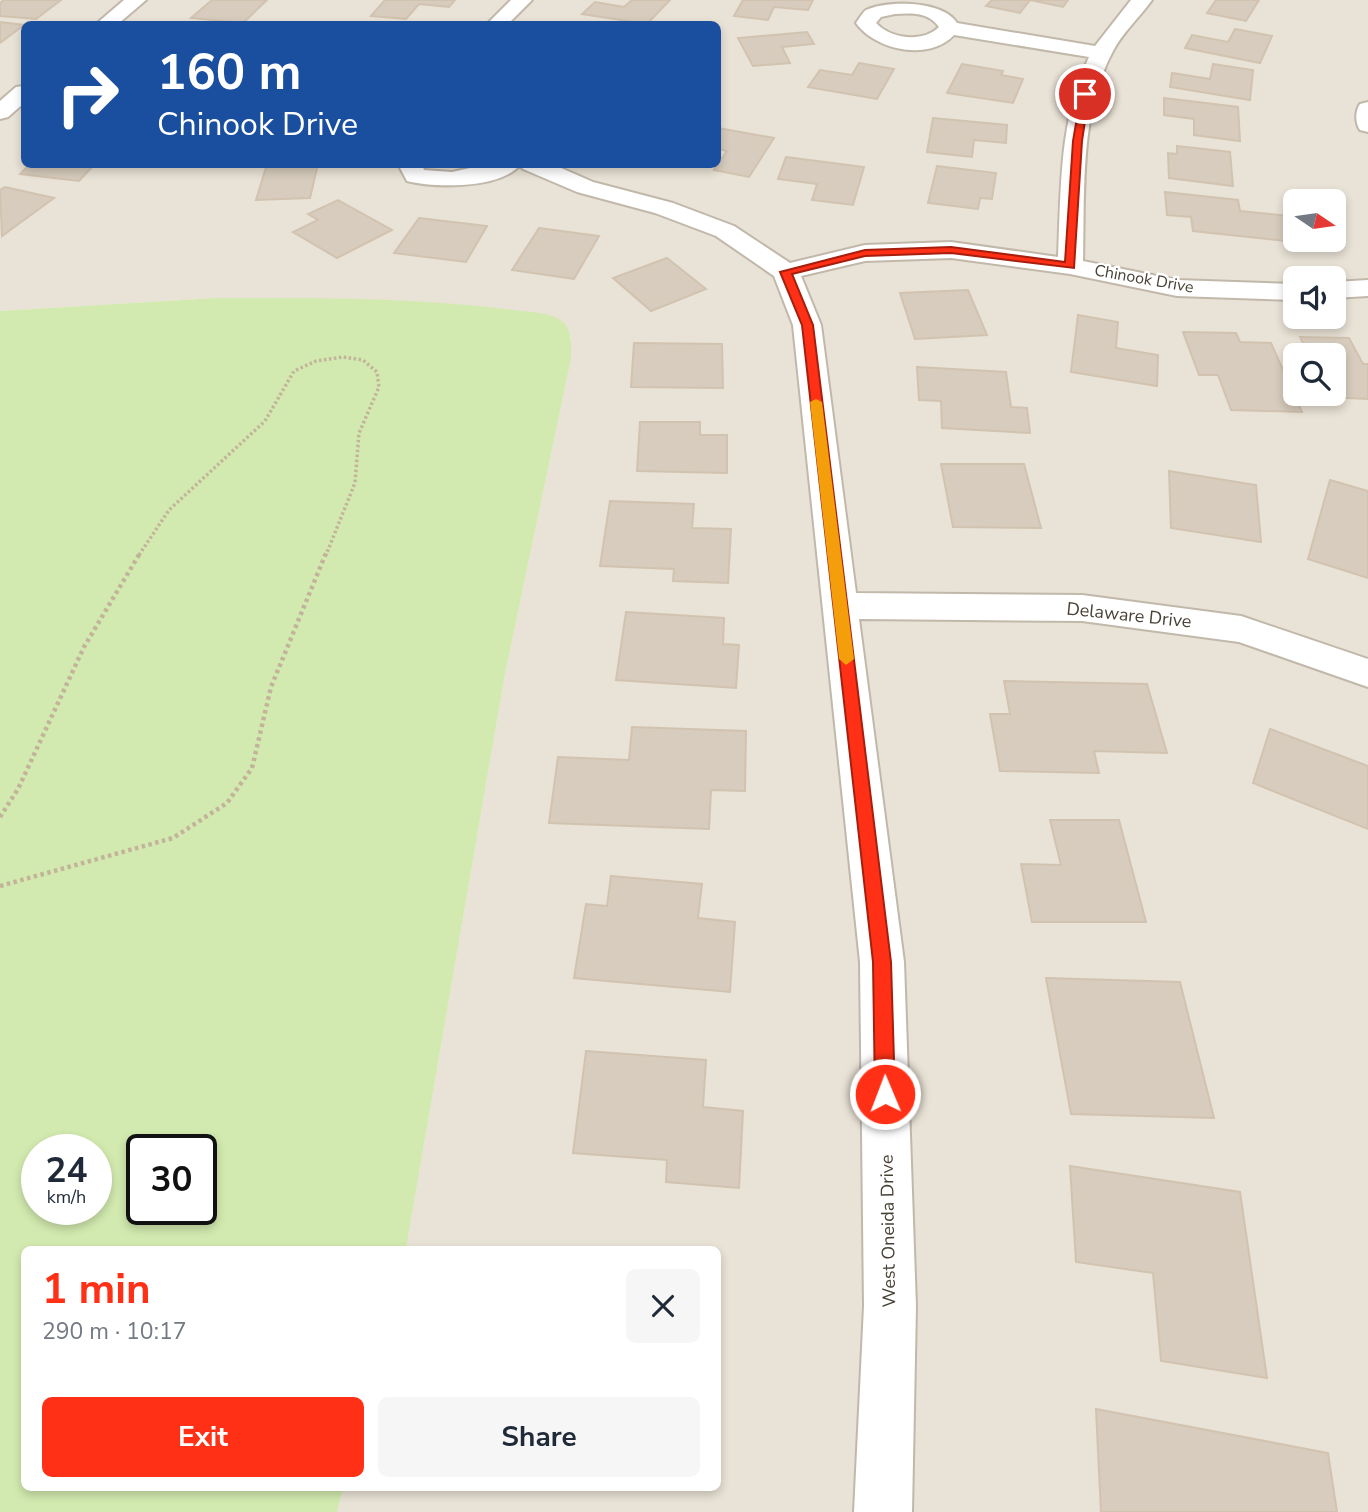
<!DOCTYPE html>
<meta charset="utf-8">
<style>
body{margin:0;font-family:"Nunito Sans",sans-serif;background:#f6f6f7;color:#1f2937;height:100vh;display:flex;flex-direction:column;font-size:26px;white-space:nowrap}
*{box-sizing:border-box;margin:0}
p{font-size:23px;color:#747a83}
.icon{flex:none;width:38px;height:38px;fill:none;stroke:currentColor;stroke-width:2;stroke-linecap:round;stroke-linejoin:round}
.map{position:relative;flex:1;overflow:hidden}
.details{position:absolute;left:21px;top:1246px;width:700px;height:245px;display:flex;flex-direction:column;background:#fff;border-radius:10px;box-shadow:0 4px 10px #0003}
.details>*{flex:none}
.top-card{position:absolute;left:21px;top:21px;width:700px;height:147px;border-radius:10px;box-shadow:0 4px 10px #0003;background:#1a4fa0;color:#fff;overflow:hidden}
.needle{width:46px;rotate:103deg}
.buttons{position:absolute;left:1283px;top:189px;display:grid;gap:14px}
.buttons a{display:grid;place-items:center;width:63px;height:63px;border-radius:10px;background:#fff;box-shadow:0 4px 10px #0003;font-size:35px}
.speed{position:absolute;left:21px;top:1134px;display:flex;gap:14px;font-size:35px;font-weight:700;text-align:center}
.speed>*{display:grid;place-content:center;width:91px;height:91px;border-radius:50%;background:#fff;box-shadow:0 4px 10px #0003;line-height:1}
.speed small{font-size:18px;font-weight:400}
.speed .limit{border:4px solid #111;border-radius:10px;background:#fff;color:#111}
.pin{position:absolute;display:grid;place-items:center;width:60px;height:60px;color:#fff;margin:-30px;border:4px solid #fff;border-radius:50%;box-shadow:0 2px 7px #0007}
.me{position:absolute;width:77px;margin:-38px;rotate:359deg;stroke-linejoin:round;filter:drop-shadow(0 0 5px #0008)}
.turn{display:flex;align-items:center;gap:24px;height:147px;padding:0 21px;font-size:32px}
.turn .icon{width:91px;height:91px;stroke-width:2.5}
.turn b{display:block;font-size:49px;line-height:60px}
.round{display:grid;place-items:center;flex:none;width:74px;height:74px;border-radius:10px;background:#f6f6f7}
.summary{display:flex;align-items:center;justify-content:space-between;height:119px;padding:0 21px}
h1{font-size:42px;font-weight:700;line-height:52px;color:#ff3015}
.action{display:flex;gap:14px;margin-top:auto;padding:14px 21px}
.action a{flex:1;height:80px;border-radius:10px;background:#ff3015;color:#fff;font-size:28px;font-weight:700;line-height:80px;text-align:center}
.action a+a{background:#f6f6f7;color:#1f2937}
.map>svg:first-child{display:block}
.residential{fill:#e9e2d6;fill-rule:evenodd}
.green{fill:#d2eaaf;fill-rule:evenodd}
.building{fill:#d7ccbd;stroke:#d2c3b0;stroke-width:2}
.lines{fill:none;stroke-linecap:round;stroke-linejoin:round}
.street-casing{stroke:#c1b8aa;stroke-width:4}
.path-far1{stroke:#c3b39b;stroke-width:3.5;stroke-dasharray:2.5 2.5;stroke-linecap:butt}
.path{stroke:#c3b39b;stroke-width:4.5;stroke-dasharray:3.5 3.5;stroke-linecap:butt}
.street{fill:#fff;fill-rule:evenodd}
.route{fill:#ff3015;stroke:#a61f0e;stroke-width:2}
.slow{fill:#f59e0b}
.labels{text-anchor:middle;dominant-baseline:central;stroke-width:5;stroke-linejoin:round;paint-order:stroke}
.far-street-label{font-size:16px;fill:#484136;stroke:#fff}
.street-label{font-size:18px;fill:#484136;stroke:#fff}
</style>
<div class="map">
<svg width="1368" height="1512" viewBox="0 0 1368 1512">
<rect width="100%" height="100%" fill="#f5f0e8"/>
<path class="residential" d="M0,0h1368v1512h-1031l6,-24h375v-238l-312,-1 99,-575 66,-315v-23l-356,-38 -215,13zM24,24h694v140h-694zM1295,201h39v39h-39zM1295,278h39v39h-39zM1295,355h39v39h-39z"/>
<path class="green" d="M215,298c99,0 199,-1 298,12 15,2 40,2 51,13 9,10 7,24 7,36l-66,315 -99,575 -382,1v238h319l-6,24h-337v-1201zM37,1150h59v59h-59zM142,1150h59v59h-59z"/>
<path class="building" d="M4,0h57l-25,19 -36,-3v-13z
M212,0h55l-24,23 -52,-5z
M385,0h70l-6,7 -30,-3 -13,15 -35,-3z
M632,0h38l-23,24 -65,-10 13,-12 29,5z
M743,0h70l-5,10 -34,-3 -6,13 -34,-4z
M992,0h76l-5,7 -33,-7 -10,13 -34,-7z
M1216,0h43l-13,21 -39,-8z
M0,22l24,3 -24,18z
M1235,29l37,7 -12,27 -75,-15 7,-13 36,7z
M807,32l7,12 -32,3 8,16 -37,3 -15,-28z
M859,63l35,6 -17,30 -69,-12 12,-17 32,5z
M962,64l41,7 -2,4 22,4 -10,24 -66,-10z
M1213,64l40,6 -3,30 -80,-13 2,-14 38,6z
M1164,98l74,9 2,34 -46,-6v-16l-30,-4z
M933,118l74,7 -1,18 -32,-3 -2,17 -45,-5z
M718,128l56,10 -25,39 -35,-7 13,-19 -9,-2z
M1177,146l53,6 3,34 -64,-8 -1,-25 9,1z
M786,157l78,10 -11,38 -41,-5 5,-16 -39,-5z
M30,164h65l-16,17 -59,-7z
M267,164h51l-8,34 -54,2z
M937,166l59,7 -4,26 -12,-1 -2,11 -50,-6z
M5,187l49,11 -52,38 -2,-46z
M1165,192l73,8 2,11 49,5 6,26 -102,-11 -2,-14 -24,-2z
M338,200l54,30 -55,28 -44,-26 25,-12 -10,-6z
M419,218l68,8 -21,36 -72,-9z
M539,228l60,8 -25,43 -62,-9z
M667,258l39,31 -55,22 -38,-33z
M968,290l19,45 -72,4 -15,-46z
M1078,315l40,7 -2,26 42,7 -1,31 -86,-14z
M1183,332l53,1 4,9 31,1 31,69 -71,-2 -13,-35h-19z
M1300,337l49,1 14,26h5v35l-39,-2 -2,-3h7v-39h-25z
M634,343l88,1 1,44 -92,-1z
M917,367l89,5 5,35 16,1 3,25 -88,-5 -1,-27 -22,-1z
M640,422h60v13h27v38l-90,-2z
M941,464h83l17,64 -88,-1z
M1169,471l87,14 5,57 -90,-14z
M1330,480l38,11v87l-60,-19z
M610,501l84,3 -2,24 39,1 -3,54 -55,-2 1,-12 -74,-3z
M626,612l98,6 -1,26 16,1 -3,43 -120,-8z
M1004,681l143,3 20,69 -73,-2 5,22 -99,-2 -10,-57h20z
M632,727l114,4 -1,60 -34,-1 -2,39 -160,-6 9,-66 71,3z
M1270,729l98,37v63l-115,-46z
M1050,820h69l27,102h-114l-11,-58 40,1z
M611,876l91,8 -4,34 37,4 -5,70 -156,-14 12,-74 21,2z
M1046,978l134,4 34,136 -143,-4z
M586,1051l120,9 -3,47 40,4 -4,77 -73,-6 1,-22 -94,-7z
M1070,1166l170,26 27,186 -106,-17 -8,-88 -77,-11z
M1096,1409l232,44 9,59h-236z"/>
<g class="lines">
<g class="street-casing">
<path id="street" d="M124,0h22l-28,24h-22z
M511,0h21l-24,24h-21z
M1131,0h21c-13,18 -29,32 -39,51 -34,63 -28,140 -30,210l94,19 118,4v16l-118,-4 -107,-22 -119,-16 -86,3 -64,15 20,49 35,268 226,2 159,21 127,43v28l-129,-45 -157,-21 -223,-2 45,343 12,344 -4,206h-58l10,-206 -4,-344 -67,-637 -19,-49 -58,-40 -61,-23 -78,-21 -54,-23 -3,-4c-20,24 -85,23 -113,16l-9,-17h24l2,6 28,2 36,-8h64l41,18 80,21 61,23 56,37 75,-18 86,-3 107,15c3,-68 1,-138 31,-200l-135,-22c-25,27 -79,15 -98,-12 3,-4 6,-10 10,-13 21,-10 77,-10 91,13l138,23zM895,14c16,-1 34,-2 44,13 -16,16 -48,12 -63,-4l5,-6z
M24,86v17l-16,14 -8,2v-18l16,-14z
M1368,102v30l-8,-2c-5,-7 -5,-19 0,-26z
M1368,280v16l-34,2v-16z"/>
</g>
<path class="path-far1" d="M139,555l30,-45 96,-89 29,-50 22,-10 27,-4 20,3 14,12 2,15 -20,46 -4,50 -29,72"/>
<path class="path" d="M0,817l18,-28 66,-142 56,-94
M0,886l173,-48 54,-35 25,-35 19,-81 55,-134"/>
<use href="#street" class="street"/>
</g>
<path class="route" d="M1085,91l4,3 -7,47 -8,127 -123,-15 -86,3 -73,18 21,51 78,637 4,132 -3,7 -7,3 -7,-3 -3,-7 -2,-132 -71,-637 -22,-53 85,-22 86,-3 114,15 8,-121 8,-47z"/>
<path class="slow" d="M816,399l6,3 32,257 -8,6 -7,-6 -29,-257z"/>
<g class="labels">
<g class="far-street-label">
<text transform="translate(1144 279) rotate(10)">Chinook Drive</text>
</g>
<g class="street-label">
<text transform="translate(1129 615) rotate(6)">Delaware Drive</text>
<text transform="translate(888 1231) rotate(-91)">West Oneida Drive</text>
</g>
</g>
</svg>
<div class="buttons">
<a><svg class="needle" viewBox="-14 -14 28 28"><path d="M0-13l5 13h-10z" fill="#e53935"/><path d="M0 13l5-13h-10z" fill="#747a83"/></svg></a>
<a><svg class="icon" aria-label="sound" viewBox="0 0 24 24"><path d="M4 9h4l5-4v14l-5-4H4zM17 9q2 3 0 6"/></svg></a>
<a><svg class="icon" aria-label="search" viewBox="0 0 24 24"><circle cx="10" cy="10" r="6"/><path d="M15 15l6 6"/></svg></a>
</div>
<div class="speed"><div>24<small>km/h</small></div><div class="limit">30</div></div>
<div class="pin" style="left:1085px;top:94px;background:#d93025"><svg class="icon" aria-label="arrive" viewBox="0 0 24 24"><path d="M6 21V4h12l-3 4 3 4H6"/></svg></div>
<svg class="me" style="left:885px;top:1094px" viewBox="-20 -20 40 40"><circle r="17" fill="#ff3015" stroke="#fff" stroke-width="3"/><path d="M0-11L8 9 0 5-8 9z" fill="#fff"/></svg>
<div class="top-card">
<div class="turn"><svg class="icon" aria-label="right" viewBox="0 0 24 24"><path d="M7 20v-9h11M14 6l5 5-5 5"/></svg><div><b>160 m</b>Chinook Drive</div></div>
</div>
<section class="details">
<div class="summary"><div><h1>1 min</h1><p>290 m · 10:17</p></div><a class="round"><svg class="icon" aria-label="close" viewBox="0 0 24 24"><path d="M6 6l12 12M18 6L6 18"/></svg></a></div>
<div class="action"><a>Exit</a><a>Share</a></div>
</section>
</div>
